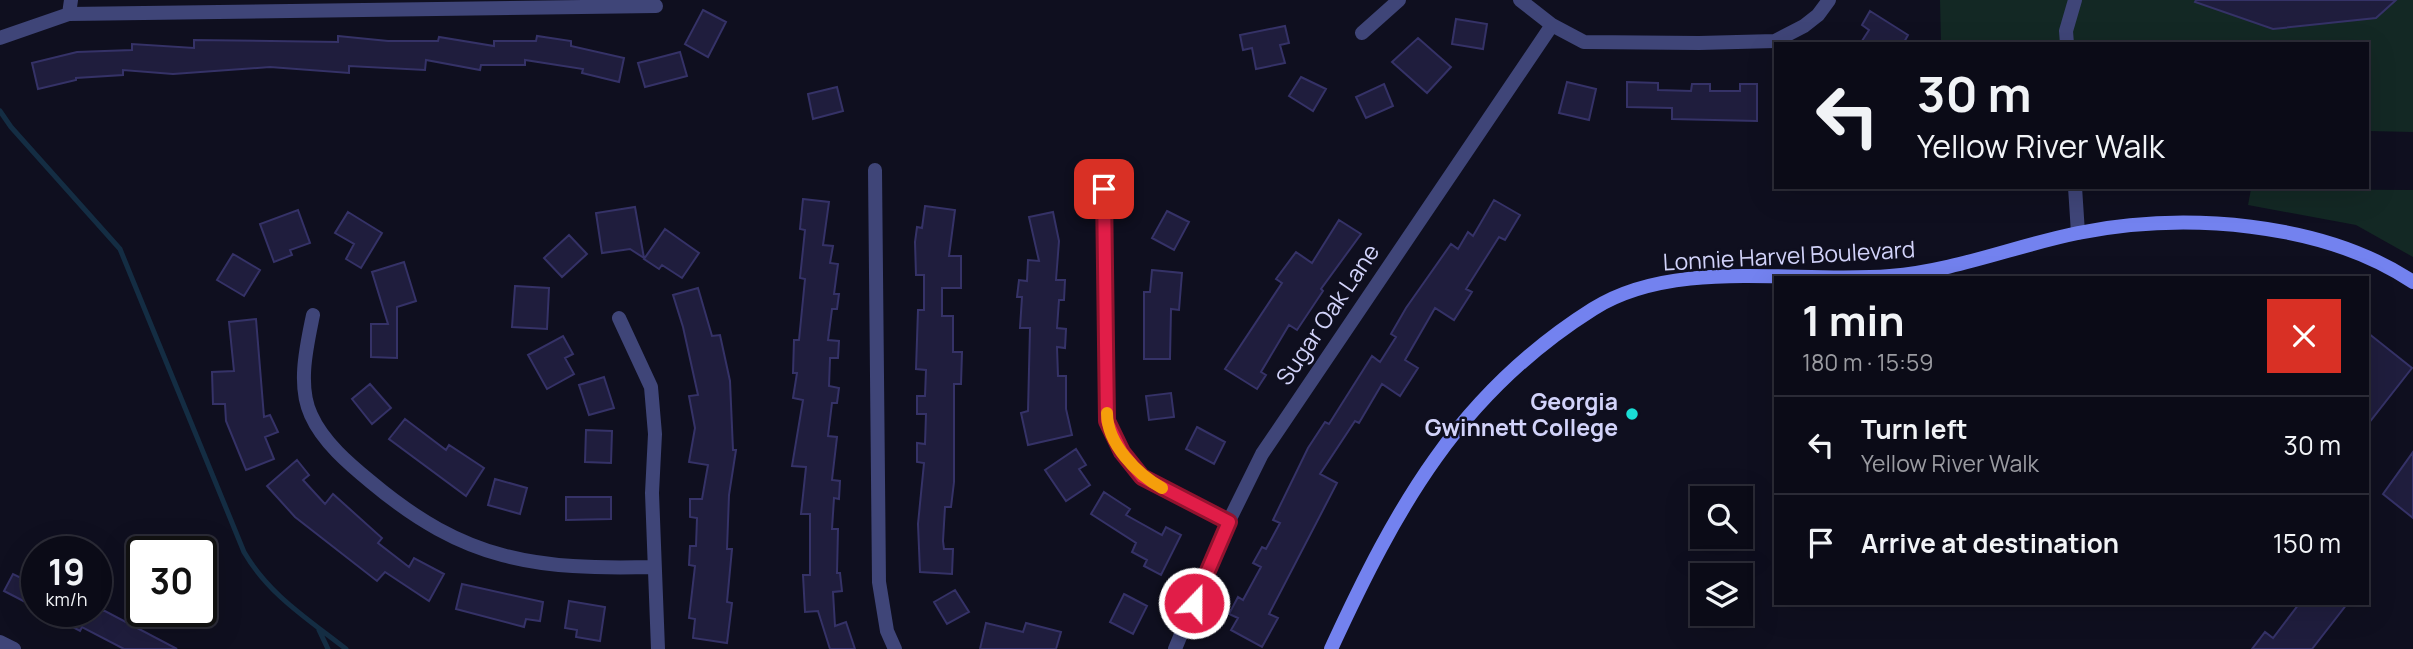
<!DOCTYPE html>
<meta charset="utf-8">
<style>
body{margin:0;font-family:Manrope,sans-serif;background:#141420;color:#f1f3f6;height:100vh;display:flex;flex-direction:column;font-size:26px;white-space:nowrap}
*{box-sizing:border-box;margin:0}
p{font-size:23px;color:#9a9ba1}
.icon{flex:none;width:38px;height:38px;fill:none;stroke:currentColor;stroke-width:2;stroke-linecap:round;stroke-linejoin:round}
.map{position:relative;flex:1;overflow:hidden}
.panel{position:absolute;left:1774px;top:276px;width:595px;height:329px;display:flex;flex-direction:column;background:#0b0b17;border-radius:0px;box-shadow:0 7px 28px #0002,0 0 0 2px #2b2b36}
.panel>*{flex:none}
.banner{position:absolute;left:1774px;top:42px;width:595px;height:147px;border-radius:0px;box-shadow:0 7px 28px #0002,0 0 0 2px #2b2b36;background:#0b0b17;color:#f1f3f6;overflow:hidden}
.fabs{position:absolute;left:1690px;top:486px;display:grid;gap:14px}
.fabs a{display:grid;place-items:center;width:63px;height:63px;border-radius:0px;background:#0b0b17;box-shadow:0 7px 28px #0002,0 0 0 2px #2b2b36;font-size:35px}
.speed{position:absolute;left:21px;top:536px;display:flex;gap:14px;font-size:35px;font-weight:700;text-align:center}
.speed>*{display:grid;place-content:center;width:91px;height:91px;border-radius:50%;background:#0b0b17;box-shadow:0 7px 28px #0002,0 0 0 2px #2b2b36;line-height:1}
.speed small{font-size:18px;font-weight:400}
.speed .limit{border:4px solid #111;border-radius:10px;background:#fff;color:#111}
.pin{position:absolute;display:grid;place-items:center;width:60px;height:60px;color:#fff;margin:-30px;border-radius:14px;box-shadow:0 4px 10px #0006}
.me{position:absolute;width:77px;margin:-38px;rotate:22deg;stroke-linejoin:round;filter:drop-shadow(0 0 5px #0008)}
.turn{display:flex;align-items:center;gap:24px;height:147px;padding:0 28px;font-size:32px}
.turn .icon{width:91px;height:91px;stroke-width:2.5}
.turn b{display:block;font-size:49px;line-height:60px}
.round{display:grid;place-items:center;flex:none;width:74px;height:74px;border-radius:0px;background:#141420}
.head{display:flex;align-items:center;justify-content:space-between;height:119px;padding:0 28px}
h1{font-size:42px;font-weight:700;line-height:52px}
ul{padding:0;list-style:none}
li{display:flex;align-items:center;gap:21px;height:98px;padding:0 28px;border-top:2px solid #2b2b36}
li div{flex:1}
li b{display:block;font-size:26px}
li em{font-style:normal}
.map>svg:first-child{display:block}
.green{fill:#132824}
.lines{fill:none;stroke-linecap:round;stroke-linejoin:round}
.stream{stroke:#142d43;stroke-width:5}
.building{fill:#1f1d3d;stroke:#353267;stroke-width:2}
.street{stroke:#3f4578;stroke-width:14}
.secondary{stroke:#7382ef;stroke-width:14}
.route-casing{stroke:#92132f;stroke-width:18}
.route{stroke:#e11d48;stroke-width:12}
.slow{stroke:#f59e0b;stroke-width:12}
.poi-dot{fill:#1aded6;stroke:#0f0f1f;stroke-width:2.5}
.labels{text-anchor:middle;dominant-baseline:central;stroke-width:5;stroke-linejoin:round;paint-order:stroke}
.street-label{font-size:23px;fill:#d2d3fa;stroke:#0f0f1f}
.poi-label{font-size:23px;font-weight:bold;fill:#d2d3fa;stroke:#0f0f1f;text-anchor:end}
</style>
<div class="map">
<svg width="2413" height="649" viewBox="0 0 2413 649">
<rect width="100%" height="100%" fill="#0f0f1f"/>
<path class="green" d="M1940,0h473v132l-45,-1v-87h-427z
M2251,189l162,1v67l-57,-32 -108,-20z"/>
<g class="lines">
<path class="stream" d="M0,111l11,16 109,122 124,303c25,43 64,67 102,97
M319,630l9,19"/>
</g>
<path class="building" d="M2196,0h200l-20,18 -103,11 -78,-27z
M703,10l23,12 -18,35 -23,-13z
M1870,11l38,24 -5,9h-43l9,-14 -7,-5z
M1456,19l31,5 -4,25 -31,-5z
M1285,26l4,17 -9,2 5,18 -29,6 -4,-21 -9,2 -3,-15z
M338,36l50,5h50l1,-4 55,9v-5h42l1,-5 34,5v5l53,12 -5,24 -37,-9 1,-4 -58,-9v5h-44l-1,5 -54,-10 -1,10 -76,-4v7l-79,-6 -97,7 -50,-4v5l-47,3v2l-38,9 -6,-26 45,-11 55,-2v-6l62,4v-8l144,2z
M1418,38l33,29 -24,26 -35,-31z
M680,52l7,24 -42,11 -7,-24z
M1301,77l25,12 -13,22 -24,-15z
M1567,82l29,7 -7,31 -30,-7z
M1627,82l31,1v7l33,1 1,-7h18v7h30v-7h17v37l-85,-2v-11l-45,-1z
M1384,84l9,22 -27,12 -10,-21z
M837,87l6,24 -30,8 -5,-25z
M803,199l26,3 -6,43 10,1 -3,17 8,1 -4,30h5l-2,15h-5l-4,31 11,1 -1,17h-8l-1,28 10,2 -2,15h-5l-4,33 9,1 -5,43 8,1 -1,18 -5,-1 -2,31h6l-1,44h3l2,18 -9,1 2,34 11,-4 9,27h-25l-12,-38 -13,1 -2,-37h7v-61h-9l5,-47 -14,-1 11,-66 -10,-2 4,-25h-4l1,-33h5l6,-61 -5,-1 5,-48 -5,-1z
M1494,200l26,15 -15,25 -6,-3 -33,52 6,3 -18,28 -19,-12 -30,52 13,8 -18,28 -18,-12 -23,39 -4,-2 -35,53 17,9 -68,131 9,4 -16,29 -31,-17 7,-12 -9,-4 9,-17 5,3 18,-33 -8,-4 9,-16 4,2 14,-26 -7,-3 35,-72 17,-26 4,2 43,-68 8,6 16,-25 -5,-3 15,-26 45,-64 7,5 10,-17 5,4z
M925,206l30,4 -6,46h12v32h-19v28h11v36h9l-1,32h-7v98l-3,25h-6l-2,34 1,8h9l-1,25 -32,-2 -2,-48 6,-61 -7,-1v-19l8,1 1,-30h-9v-18h8l1,-26 -10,-1 2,-59h6v-35h-8l-1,-33 2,-15 5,1z
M635,207l9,51 -14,-9 -28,4 -6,-40z
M298,210l12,33 -20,7 2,5 -18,7 -14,-38z
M1167,211l22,11 -15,28 -22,-12z
M348,212l34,21 -21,35 -15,-9 8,-15 -19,-11z
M1053,212l6,29 -3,39h9l-1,20h-5l-2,28 9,1 -1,19 -8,-1 1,29h8v33l6,26 -44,10 -7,-32 7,-2 2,-83h-10l2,-31h-5l2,-17 8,1 1,-21 11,1 -10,-44z
M1339,220l22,14 -40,55 2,2 -26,39 -8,-5 -28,47 5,3 -9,14 -32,-20 57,-86 -6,-4 20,-27 16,11z
M665,229l34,24 -17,25 -20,-13 -3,4 -15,-10z
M569,235l18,19 -25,23 -18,-19z
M233,254l27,16 -16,26 -27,-16z
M404,262l12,39 -19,6v51l-26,-1v-33h17l-16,-52z
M1152,270l30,3 -3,37 -8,-1 -1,50h-26v-67h6z
M515,286l34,2 -2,41 -35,-2z
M698,288l14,48 8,-1 10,46 3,69h3l-7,45 -2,54h5l-5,53 5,1 -5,40 -34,-5 2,-19 -6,-1 6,-52 -6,-1 1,-19h6l1,-28 -7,-1v-18h12l6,-34 -19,-3 6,-34 -6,-32 9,-1 -15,-68 -10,-32z
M256,319l8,98 6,-2 8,17 -13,5 9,22 -28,11 -20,-49 -1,-17h-12l-1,-32 22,-1 -5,-49z
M2368,333l44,35 -44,56z
M563,336l10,18 -8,4 9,16 -27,15 -19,-34z
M604,377l10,31 -25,7 -10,-30z
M370,384l21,24 -19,16 -20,-25z
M1171,393l3,24 -25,3 -3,-24z
M405,419l41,31 3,-5 35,23 -18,28 -77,-57z
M1197,427l28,15 -11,22 -28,-15z
M586,430l26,1 -1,32 -26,-1z
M1076,449l10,16 -7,4 11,16 -24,16 -21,-31z
M2413,452v66l-30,-24z
M297,460l12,15 -6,5 22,24 8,-10 49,44 -4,5 31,24 5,-9 30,16 -15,27 -44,-29 -8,9 -82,-64 -28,-31z
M495,479l32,9 -7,26 -32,-9z
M1104,492l26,17 -4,6 36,20 4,-8 15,8 -20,40 -17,-9 3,-6 -15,-8 4,-9 -45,-29z
M566,497h45v22l-45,1z
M37,559v49l-33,-17 9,-17 12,6z
M462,584l81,18 -3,19 -14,-2 -2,8 -68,-18z
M955,590l14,22 -22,12 -13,-22z
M1124,594l23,12 -14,28 -23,-12z
M569,601l36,6 -5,34 -24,-4 1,-7 -12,-2z
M2299,604h48l-35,45h-60l13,-17 8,6z
M42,611h63l72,38h-53l-42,-22 -2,4z
M986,623l37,9 3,-9 35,9 -5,17h-76z"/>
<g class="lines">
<path class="street" d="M1520,0l32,25 32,17 115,1 76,-2 29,-15 14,-11 11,-15
M69,14l2,-14
M1362,33l37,-33
M0,38l69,-24 587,-8
M2067,44l-1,-13 9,-31
M875,170l4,412 8,49 8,18
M2075,187l3,46
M1104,189l3,232 15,31 20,25 87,45
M313,315c-6,30 -16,70 -2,100 12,27 38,49 60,67 94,79 164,88 283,85
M619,318l32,69 4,47 -3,59 6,156
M0,642l14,7
M1175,649l47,-114 40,-81 290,-429"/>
<path class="secondary" d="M1331,649c65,-141 127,-255 262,-340 82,-52 204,-25 297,-33 65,-5 124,-30 188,-43 105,-21 244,-12 335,49"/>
</g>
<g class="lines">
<g class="route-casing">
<path id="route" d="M1104,189l3,232 15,31 20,25 87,45 -35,81"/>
</g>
<use href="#route" class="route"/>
<path class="slow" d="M1107,413c0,31 30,61 55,75"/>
</g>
<circle class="poi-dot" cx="1632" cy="414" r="7"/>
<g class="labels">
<g class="street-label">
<text transform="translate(1789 255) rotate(-3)">Lonnie Harvel Boulevard</text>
<text transform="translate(1327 314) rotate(-56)">Sugar Oak Lane</text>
</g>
<g class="poi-label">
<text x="1618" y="401">Georgia<tspan x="1618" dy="26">Gwinnett College</tspan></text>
</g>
</g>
</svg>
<div class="fabs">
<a><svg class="icon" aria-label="search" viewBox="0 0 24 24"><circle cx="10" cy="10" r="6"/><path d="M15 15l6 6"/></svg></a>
<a><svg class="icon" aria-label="layers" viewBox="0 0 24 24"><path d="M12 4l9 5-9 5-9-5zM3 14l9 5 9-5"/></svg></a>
</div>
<div class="speed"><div>19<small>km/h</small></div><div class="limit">30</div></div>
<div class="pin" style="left:1104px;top:189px;background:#d93025"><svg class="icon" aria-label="arrive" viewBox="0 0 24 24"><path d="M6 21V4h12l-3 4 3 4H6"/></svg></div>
<svg class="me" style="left:1194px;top:603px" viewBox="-20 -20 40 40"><circle r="17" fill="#e11d48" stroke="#fff" stroke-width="3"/><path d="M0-11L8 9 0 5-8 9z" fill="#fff"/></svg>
<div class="banner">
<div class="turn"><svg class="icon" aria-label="left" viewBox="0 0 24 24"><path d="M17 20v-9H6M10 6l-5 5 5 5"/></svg><div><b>30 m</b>Yellow River Walk</div></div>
</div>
<section class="panel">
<div class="head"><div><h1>1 min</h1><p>180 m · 15:59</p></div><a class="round" style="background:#d93025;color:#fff"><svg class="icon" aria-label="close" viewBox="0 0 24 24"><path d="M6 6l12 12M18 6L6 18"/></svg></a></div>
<ul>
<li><svg class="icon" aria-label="left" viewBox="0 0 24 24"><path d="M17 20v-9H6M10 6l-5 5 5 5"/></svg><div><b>Turn left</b><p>Yellow River Walk</p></div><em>30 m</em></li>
<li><svg class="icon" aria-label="arrive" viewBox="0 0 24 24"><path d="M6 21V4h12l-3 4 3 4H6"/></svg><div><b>Arrive at destination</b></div><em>150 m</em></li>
</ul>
</section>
</div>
